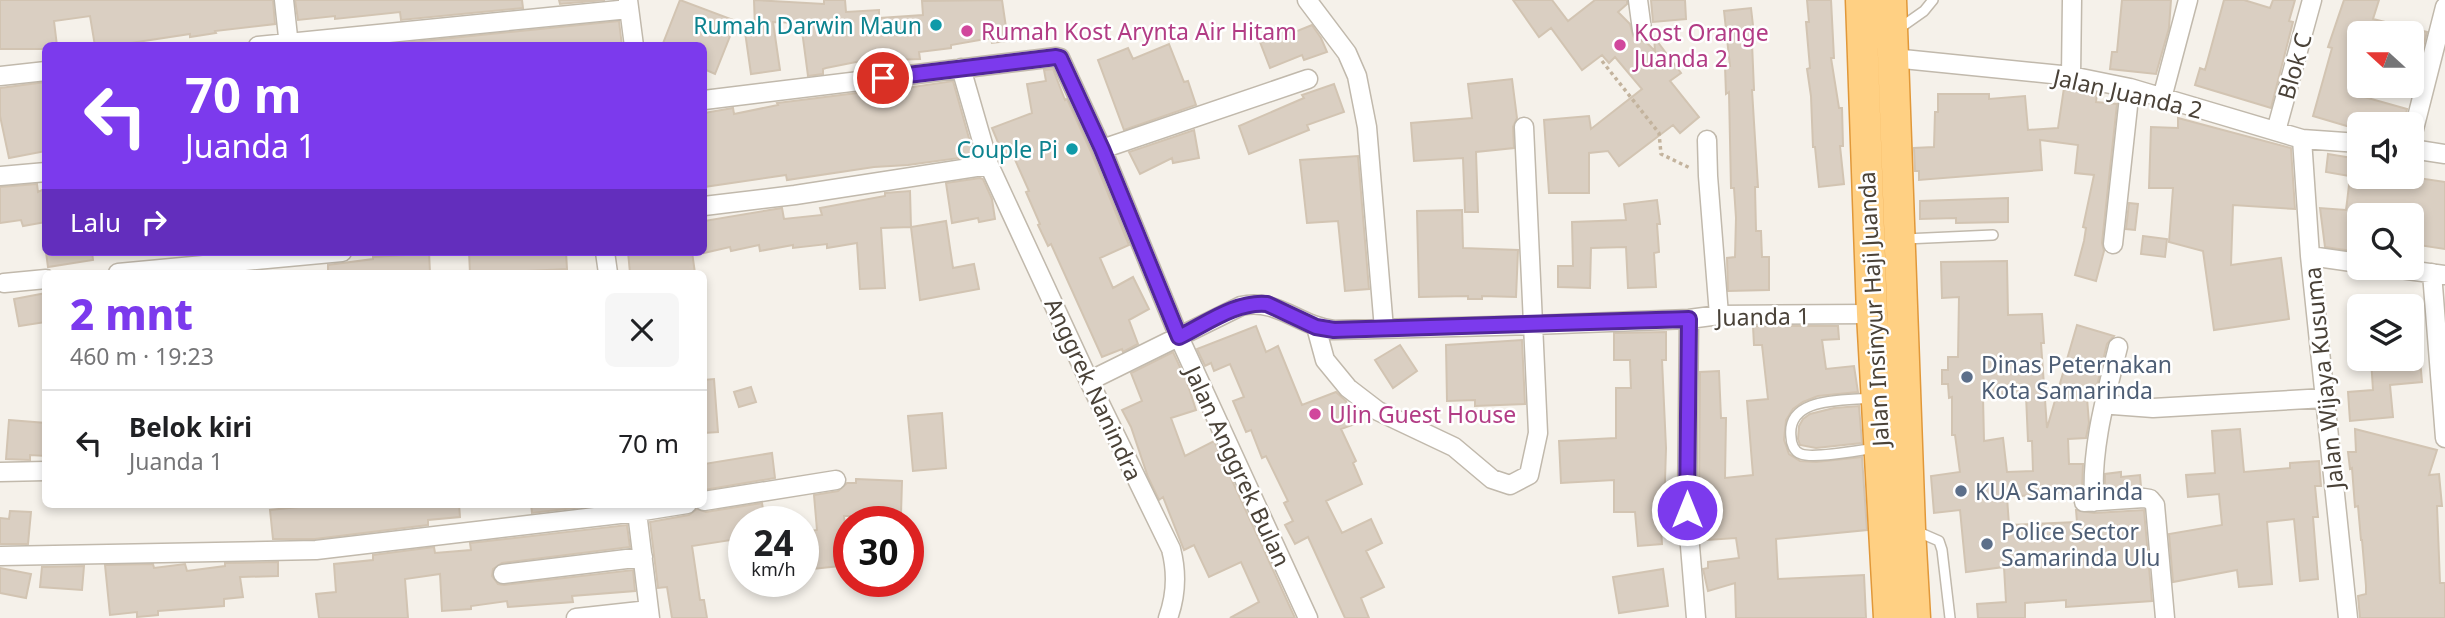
<!DOCTYPE html>
<html lang="id">
<meta charset="utf-8">
<style>
body{margin:0;font-family:"Noto Sans",sans-serif;background:#f6f6f6;color:#202124;height:100vh;display:flex;flex-direction:column;font-size:26px;white-space:nowrap}
*{box-sizing:border-box;margin:0}
p{font-size:23px;color:#757577}
.icon{flex:none;width:38px;height:38px;fill:none;stroke:currentColor;stroke-width:2;stroke-linecap:round;stroke-linejoin:round}
.map{position:relative;flex:1;overflow:hidden}
.details{position:absolute;left:42px;top:270px;width:665px;height:238px;display:flex;flex-direction:column;background:#fff;border-radius:10px;box-shadow:0 4px 10px #0003}
.details>*{flex:none}
.guide{position:absolute;left:42px;top:42px;width:665px;height:214px;border-radius:10px;box-shadow:0 4px 10px #0003;background:#7c3aed;color:#fff;overflow:hidden}
.needle{width:46px;rotate:291deg}
.controls{position:absolute;left:2347px;top:21px;display:grid;gap:14px}
.controls a{display:grid;place-items:center;width:77px;height:77px;border-radius:10px;background:#fff;box-shadow:0 4px 10px #0003;font-size:35px}
.speed{position:absolute;left:728px;top:506px;display:flex;gap:14px;font-size:35px;font-weight:700;text-align:center}
.speed>*{display:grid;place-content:center;width:91px;height:91px;border-radius:50%;background:#fff;box-shadow:0 4px 10px #0003;line-height:1}
.speed small{font-size:18px;font-weight:400}
.speed .limit{border:10px solid #d22;background:#fff;color:#111}
.pin{position:absolute;display:grid;place-items:center;width:60px;height:60px;color:#fff;margin:-30px;border:4px solid #fff;border-radius:50%;box-shadow:0 2px 7px #0007}
.me{position:absolute;width:77px;margin:-38px;rotate:0deg;stroke-linejoin:round;filter:drop-shadow(0 0 5px #0008)}
.turn{display:flex;align-items:center;gap:24px;height:147px;padding:0 28px;font-size:32px}
.turn .icon{width:91px;height:91px;stroke-width:2.5}
.turn b{display:block;font-size:49px;line-height:60px}
.then{display:flex;align-items:center;height:66px;padding:0 28px;background:#0003;gap:14px;font-size:26px}
.round{display:grid;place-items:center;flex:none;width:74px;height:74px;border-radius:10px;background:#f6f6f6}
.headline{display:flex;align-items:center;justify-content:space-between;height:119px;padding:0 28px}
h1{font-size:42px;font-weight:800;line-height:52px;color:#7c3aed}
ul{padding:0;list-style:none}
li{display:flex;align-items:center;gap:21px;height:105px;padding:0 28px;border-top:2px solid #e0e0e0}
li div{flex:1}
li b{display:block;font-size:26px}
li em{font-style:normal}
.map>svg:first-child{display:block}
.building{fill:#dacfc2;stroke:#d2c4b2;stroke-width:2;fill-rule:evenodd}
.lines{fill:none;stroke-linecap:round;stroke-linejoin:round}
.service-casing{stroke:#c1b9ac;stroke-width:12}
.minor-casing{stroke:#c1b9ac;stroke-width:21}
.trunk-casing{stroke:#e19839;stroke-width:33}
.path{stroke:#c3b39d;stroke-width:3.5;stroke-dasharray:3.5 3.5;stroke-linecap:butt}
.service{stroke:#fff;stroke-width:9}
.minor{stroke:#fff;stroke-width:18}
.trunk{stroke:#ffd083;stroke-width:30}
.route-casing{stroke:#51269a;stroke-width:18}
.route{stroke:#7c3aed;stroke-width:12}
.culture-dot{fill:#0f9aa8;stroke:#fff;stroke-width:2.5}
.hotel-dot{fill:#d1479c;stroke:#fff;stroke-width:2.5}
.service-dot{fill:#5c6f8a;stroke:#fff;stroke-width:2.5}
.labels{text-anchor:middle;dominant-baseline:central;stroke-width:5;stroke-linejoin:round;paint-order:stroke}
.culture-label{font-size:23px;fill:#0d838f;stroke:#fff;text-anchor:end}
.hotel-label{font-size:23px;fill:#b23c85;stroke:#fff;text-anchor:start}
.street-label{font-size:23px;fill:#4a4238;stroke:#fff}
.service-label{font-size:23px;fill:#4e5e75;stroke:#fff;text-anchor:start}
</style>
<div class="map">
<svg width="2445" height="618" viewBox="0 0 2445 618">
<rect width="100%" height="100%" fill="#f5f1ea"/>
<path class="building" d="M0,0h273l2,24 -60,7 1,2 -26,4v-3l-79,12h-16l-5,-30 -36,5 3,25h-11v3h-46z
M295,0h227l1,8 -122,12 -1,-8 -65,7v-3l-37,4z
M559,0h46l-45,4z
M680,0l56,21 -21,53 -11,-5v-23h-42z
M754,0l70,4v-4h21l1,12 33,-2v8l44,-3 -1,-14 80,-1 6,41 -16,2 -1,-5 -40,7v3l-32,4 1,7 -59,2 -35,7 -3,1v5l-15,2 -7,-53 -28,-1 7,48 -29,4 -7,-49 11,4z
M1513,0h39l16,21 27,-21h32v4l-9,8 12,12 3,12 5,5h7l10,10 -1,-14 27,36 -11,8 29,36 -19,16 -7,-8 -54,41 -11,-15 -19,2v40h-40l-5,-73 45,-4 2,13 51,-40 -27,-32 -6,6 -7,-8 -20,15 -31,-42 -12,9z
M1651,0h34l1,19 -33,3z
M1807,0h24l3,58h-3l8,50h3l1,38h-3l4,38 -25,3 -4,-40h-2l-2,-51 -4,-27 3,-1 -4,-46h3z
M2122,0h49l-2,28 -13,46 -46,-5 2,-17h5z
M2224,0h20l26,8 3,-8h22l-6,21 4,1 -22,86 -76,-23 5,-17 5,2z
M2344,0h35l-6,19 37,9v5h-51l-2,62 50,14 -3,15h-31l-21,-6 -2,9 -37,-11 19,-68 -4,-1z
M1751,8l4,35h-3l2,47h-2l6,97h-3l1,44h5l1,26h7v33l-41,1 -1,-33 8,-1 1,-39 -2,-30h-3l-2,-96 -3,2 -1,-28h5l-6,-55z
M619,21l3,25h-219v-3z
M1312,25l9,13 6,14 -23,8 -2,-5 -32,13 -10,-26 29,-12 1,4z
M2412,28l15,4 -11,42 -4,-1z
M1169,44l15,38 4,-1 8,24 -72,25 -26,-70 30,-12 5,11z
M1053,69l12,31 2,-1 25,55 37,91 -29,13 13,30 20,-11 16,32 -20,11 9,24 -15,8 -1,-3 -20,8 -51,-113 -3,2 -10,-21 2,-1 -14,-32 3,-1 -17,-38 -8,4 -12,-29 40,-15 -5,-29 19,-3 -2,-11z
M1512,79l5,39 -4,9 1,21 -38,4 2,60h-13l-2,-54 -49,3 -3,-38 61,-5 -4,-34z
M953,81l21,75 -66,9 -34,2 -87,13 -1,-5 -82,12v-74l29,-5 1,6 44,-9 -1,-2 88,-11v2z
M46,82v69l-37,7 -9,-42v-28z
M1334,84l10,28 -37,13 2,5 -60,24 -10,-28 65,-28 -2,-3z
M2064,88l33,5 -1,9 21,2 -15,139 2,8 -8,30 -21,-6 9,-34 2,-13 -3,-1 11,-52 -19,-2 3,-28 -38,-5 2,30 -123,10v-9h-4l-1,-23 20,-1 1,-35h3v-18h51v5l36,-3 3,34 30,-2z
M2178,118l113,30 4,61 -62,-4 -2,60 50,-7 8,61 -75,11 -11,-79 -34,-9 4,-54h-24l2,-61 27,1z
M1194,130l5,28 -26,5 -1,-5 -32,16 -11,-22z
M2328,154l31,5v18l52,3 1,-3 33,5v67l-33,-5 3,-29h-56v37l-34,-5 -5,-39 26,2 4,-33h5l-29,-5z
M1358,156l11,133 -24,2 -7,-70 -31,2 -7,-63z
M980,178l3,1 9,20 3,20 -16,3 -1,-4 -26,5 -6,-40z
M37,184l1,8 8,-4v34l-23,4 -2,-6 -21,3v-36z
M910,191l1,36 -30,1 4,60 -25,1 -3,-46 -30,5v-4l-34,4v-3l-33,6 -1,-6 -28,6 -1,-4 -26,6v-32l78,-13 2,11 38,-4 -2,-7 65,-12v-3z
M2008,198v24l-52,1v-5l-36,1v-18z
M1657,200l3,24h-3l2,28 -5,1 2,34 -28,1 -2,-41 -35,1 -1,40 -32,-1v-21h15l-1,-44 54,-2 -2,-16z
M2129,203l9,1 -3,26 -9,-1z
M1462,210l1,38 55,2 -2,47 -34,-1v3h-14v-3l-49,1 -2,-86z
M946,221l7,47 21,-4 5,25 -59,11 -9,-73z
M2143,236l24,3 -2,18 -24,-3z
M46,252h46l1,8 -45,7z
M403,252h26l1,21h-102v-8l45,-6v-2l31,-2z
M469,252h97l1,17 -39,2v2h-58z
M628,252h64l3,21h-65z
M2007,261l1,54 34,-1 2,29h-3l6,85 30,-103 37,11 -7,8 -13,54h-7l2,25 -3,15 -18,1 1,25h14l-1,27 -6,4 -1,-3 -68,5 2,28 68,-3 -1,-12 18,3 50,-3 8,91 -86,6v-7l-41,3v15h-47l-1,-14 29,-2 -2,-35 -38,5 -6,-62 -26,3 -3,-37 29,-4 -5,-37h-3v-38l-3,1 -1,-14h-6v-14h6v-13h10l1,-60 -17,1 -1,-36zM1993,394l33,1 2,46h4l1,30 -26,1 -4,-34 -19,3 -1,-44 10,-1z
M46,293v29l-27,4 -5,-27z
M1256,326l10,26 12,-6 24,59 34,-13 10,9 9,23 -14,5 15,32 -3,2 9,21 -36,17 16,32 29,-14 11,24 -16,8 18,36 -23,11 8,20h-24l-37,-81 -13,7 -10,-19 8,-4 -9,-18 4,-2 -22,-45 -4,2 -11,-28 -5,2 -13,-31 11,-4 -14,-33 -16,7 -3,-8 -6,3 -8,-17z
M1753,326h85l1,13 -17,1 4,29 28,-3 4,26 -40,4 -15,6 -10,7 -7,11 -2,20 5,14 11,7 16,1 46,-5 5,73 -91,9 2,40 86,-4 2,43h-130l-1,-35 -27,8 -5,-22 5,-1v-6l31,-4 -3,-20 -29,2 -3,-45h-5l1,-123 19,-1 2,47h5l-1,60 28,-3 -6,-74 21,-2 -6,-54h-8z
M1666,332v28h-4l4,88 -2,65h-4l2,31 -24,2 -3,-34h-21v-32l-53,3 -2,-42 57,-3v-50h15l-1,-28h-16v-27z
M1522,340l3,64 -50,2v-6l-28,1 -1,-56z
M1400,345l17,26 -24,17 -18,-28z
M1173,352l14,30 9,28 -25,8 14,38 29,-15 81,177h-65l29,-16 -18,-40 -32,15 -15,-32 -10,5 -21,-53 -4,3 -11,-23 -17,-50 -9,-17 20,-9 -11,-28z
M2371,359h49l2,23 -32,3 3,32 -43,4 -2,-29 25,-2z
M714,379l4,53 -14,1v-53z
M751,387l5,15 -17,5 -5,-15z
M1859,406l3,37 -46,5 -16,-3 -2,-6 1,-13 4,-7 7,-5 24,-6z
M942,413l4,55 -33,3 -5,-55z
M9,420l37,3v33l-16,-1v5l-24,-1z
M2240,429l4,43 46,-4v-5l29,-2 2,25h-6l3,31h-5l5,62 -18,2 -6,-62 -27,3 5,62 -33,3 -2,-17 -64,12 -4,-48 53,-9 -3,-31 -31,3 -2,-22 29,-2 -3,-42z
M2355,429l82,21 -8,25 10,-1 3,32h-5l3,77h5v35h-85l-2,-22 8,-2v-8l-4,-46h-1l-3,-34 -3,1 -3,-39 -2,1 -2,-17h8z
M772,453l3,25 -71,12v-26z
M2121,472v5l19,-2 1,12 -36,2v-15z
M856,479l46,2 -1,34 -35,-1v2h-22l5,49 -36,4 -4,-38 8,-1 -3,-35 24,-4 9,-8h9z
M762,503l3,19h-21v16l-52,8 8,54h4l3,18h-35l-5,-31 -9,1 -8,-66 39,-7 8,-6 9,3z
M327,504h132l1,13 -32,3v5l-113,14h-42l-3,-29z
M531,504h77l-76,9z
M10,511l21,1 -3,32h-28v-26l9,1z
M627,525l3,22 -128,16 -9,6 -1,7 6,8 6,1 129,-15 2,21 -63,5 1,6 -65,5 -1,-6 -36,5v3l-29,2 -2,-37 -35,5 3,39h-89l-3,-24 20,-2 -2,-28 39,-4v-5l61,-8 1,6 36,-3 -1,-7z
M278,562v14l-38,1 3,20 -19,2v7l-66,5v4l-21,2v-5l-27,3 -5,-50 48,-1 1,4 31,-4 2,7 38,-5v-3h2z
M84,566l-2,24 -42,-3 2,-20z
M0,568l31,6 -5,24 -26,-5z
M1663,569l5,37 -49,7 -6,-36z"/>
<g class="lines">
<g class="service-casing">
<path id="service" d="M1897,30l27,-19 9,-11
M1905,239l88,-4
M1872,398c-27,3 -86,-2 -81,39 0,6 3,15 10,17 13,5 59,-4 75,-6
M1916,531l23,10 3,9 8,68"/>
</g>
<g class="minor-casing">
<path id="minor" d="M284,0l5,46
M628,0l6,46
M1307,0l40,53 10,23 10,51 17,202
M1638,0l4,30
M258,46l371,-37
M1893,58l178,18 59,12 172,51 57,4
M961,68l28,97 100,216 82,168c6,23 5,47 -3,69
M0,76l46,-5
M2071,76l1,-76
M2162,98l26,-98
M704,100l352,-43 4,1 42,91 77,188 129,281
M2276,131l36,-131
M2412,137l33,-130
M2302,139l8,117 38,362
M1707,140l1,36 11,139
M1102,149l206,-70
M2412,149l33,5
M0,176l46,-4
M704,206l91,-11 194,-30
M2113,244l17,-156
M605,252l3,21
M2310,256l49,7
M2393,268l52,7
M118,273l224,-21
M2432,273l13,165
M4,283l42,-4
M1689,319l-2,191 9,108
M1316,327l9,33 23,28 30,23 76,36 38,32 18,6 19,-10 9,-42 -14,-306
M1089,381l152,-75c37,-8 57,20 93,24l199,-5 156,-6 30,-4 153,-1
M2113,405l40,3 172,-10
M0,472l46,-1
M704,501l132,-21
M2084,502l60,-4 6,1 5,6 10,113
M2094,502c-3,-54 11,-103 24,-155
M636,504l14,114
M0,556l316,-6 321,-38 50,-8
M503,574l140,-17
M576,618l73,-8"/>
</g>
<g class="trunk-casing">
<path id="trunk" d="M1861,0l11,314 17,304
M1891,0l19,529 5,89"/>
</g>
<path class="path" d="M1602,61l57,72 2,21 29,14"/>
<use href="#service" class="service"/>
<use href="#minor" class="minor"/>
<use href="#trunk" class="trunk"/>
</g>
<g class="lines">
<g class="route-casing">
<path id="route" d="M883,78l173,-21 4,1 42,91 77,188c27,-13 57,-36 88,-33l49,23 18,3 355,-11 -2,191"/>
</g>
<use href="#route" class="route"/>
</g>
<g class="culture-dot">
<circle cx="936" cy="25" r="7"/>
<circle cx="1072" cy="149" r="7"/>
</g>
<g class="hotel-dot">
<circle cx="967" cy="31" r="7"/>
<circle cx="1620" cy="45" r="7"/>
<circle cx="1315" cy="414" r="7"/>
</g>
<g class="service-dot">
<circle cx="1967" cy="377" r="7"/>
<circle cx="1961" cy="491" r="7"/>
<circle cx="1987" cy="544" r="7"/>
</g>
<g class="labels">
<g class="culture-label">
<text x="922" y="25">Rumah Darwin Maun</text>
<text x="1058" y="149">Couple Pi</text>
</g>
<g class="hotel-label">
<text x="981" y="31">Rumah Kost Arynta Air Hitam</text>
<text x="1634" y="32">Kost Orange<tspan x="1634" dy="26">Juanda 2</tspan></text>
<text x="1329" y="414">Ulin Guest House</text>
</g>
<g class="street-label">
<text transform="translate(2294 66) rotate(-74)">Blok C</text>
<text transform="translate(2128 93) rotate(13)">Jalan Juanda 2</text>
<text transform="translate(1873 309) rotate(-93)">Jalan Insinyur Haji Juanda</text>
<text transform="translate(1763 316) rotate(-1)">Juanda 1</text>
<text transform="translate(2323 378) rotate(-96)">Jalan Wijaya Kusuma</text>
<text transform="translate(1094 389) rotate(65)">Anggrek Nanindra</text>
<text transform="translate(1238 466) rotate(65)">Jalan Anggrek Bulan</text>
</g>
<g class="service-label">
<text x="1981" y="364">Dinas Peternakan<tspan x="1981" dy="26">Kota Samarinda</tspan></text>
<text x="1975" y="491">KUA Samarinda</text>
<text x="2001" y="531">Police Sector<tspan x="2001" dy="26">Samarinda Ulu</tspan></text>
</g>
</g>
</svg>
<div class="controls">
<a><svg class="needle" viewBox="-14 -14 28 28"><path d="M0-13l5 13h-10z" fill="#e53935"/><path d="M0 13l5-13h-10z" fill="#757577"/></svg></a>
<a><svg class="icon" aria-label="sound" viewBox="0 0 24 24"><path d="M4 9h4l5-4v14l-5-4H4zM17 9q2 3 0 6"/></svg></a>
<a><svg class="icon" aria-label="search" viewBox="0 0 24 24"><circle cx="10" cy="10" r="6"/><path d="M15 15l6 6"/></svg></a>
<a><svg class="icon" aria-label="layers" viewBox="0 0 24 24"><path d="M12 4l9 5-9 5-9-5zM3 14l9 5 9-5"/></svg></a>
</div>
<div class="speed"><div>24<small>km/h</small></div><div class="limit">30</div></div>
<div class="pin" style="left:883px;top:78px;background:#d93025"><svg class="icon" aria-label="arrive" viewBox="0 0 24 24"><path d="M6 21V4h12l-3 4 3 4H6"/></svg></div>
<svg class="me" style="left:1687px;top:510px" viewBox="-20 -20 40 40"><circle r="17" fill="#7c3aed" stroke="#fff" stroke-width="3"/><path d="M0-11L8 9 0 5-8 9z" fill="#fff"/></svg>
<div class="guide">
<div class="turn"><svg class="icon" aria-label="left" viewBox="0 0 24 24"><path d="M17 20v-9H6M10 6l-5 5 5 5"/></svg><div><b>70 m</b>Juanda 1</div></div>
<div class="then">Lalu<svg class="icon" aria-label="right" viewBox="0 0 24 24"><path d="M7 20v-9h11M14 6l5 5-5 5"/></svg></div>
</div>
<section class="details">
<div class="headline"><div><h1>2 mnt</h1><p>460 m · 19:23</p></div><a class="round"><svg class="icon" aria-label="close" viewBox="0 0 24 24"><path d="M6 6l12 12M18 6L6 18"/></svg></a></div>
<ul>
<li><svg class="icon" aria-label="left" viewBox="0 0 24 24"><path d="M17 20v-9H6M10 6l-5 5 5 5"/></svg><div><b>Belok kiri</b><p>Juanda 1</p></div><em>70 m</em></li>
</ul>
</section>
</div>
